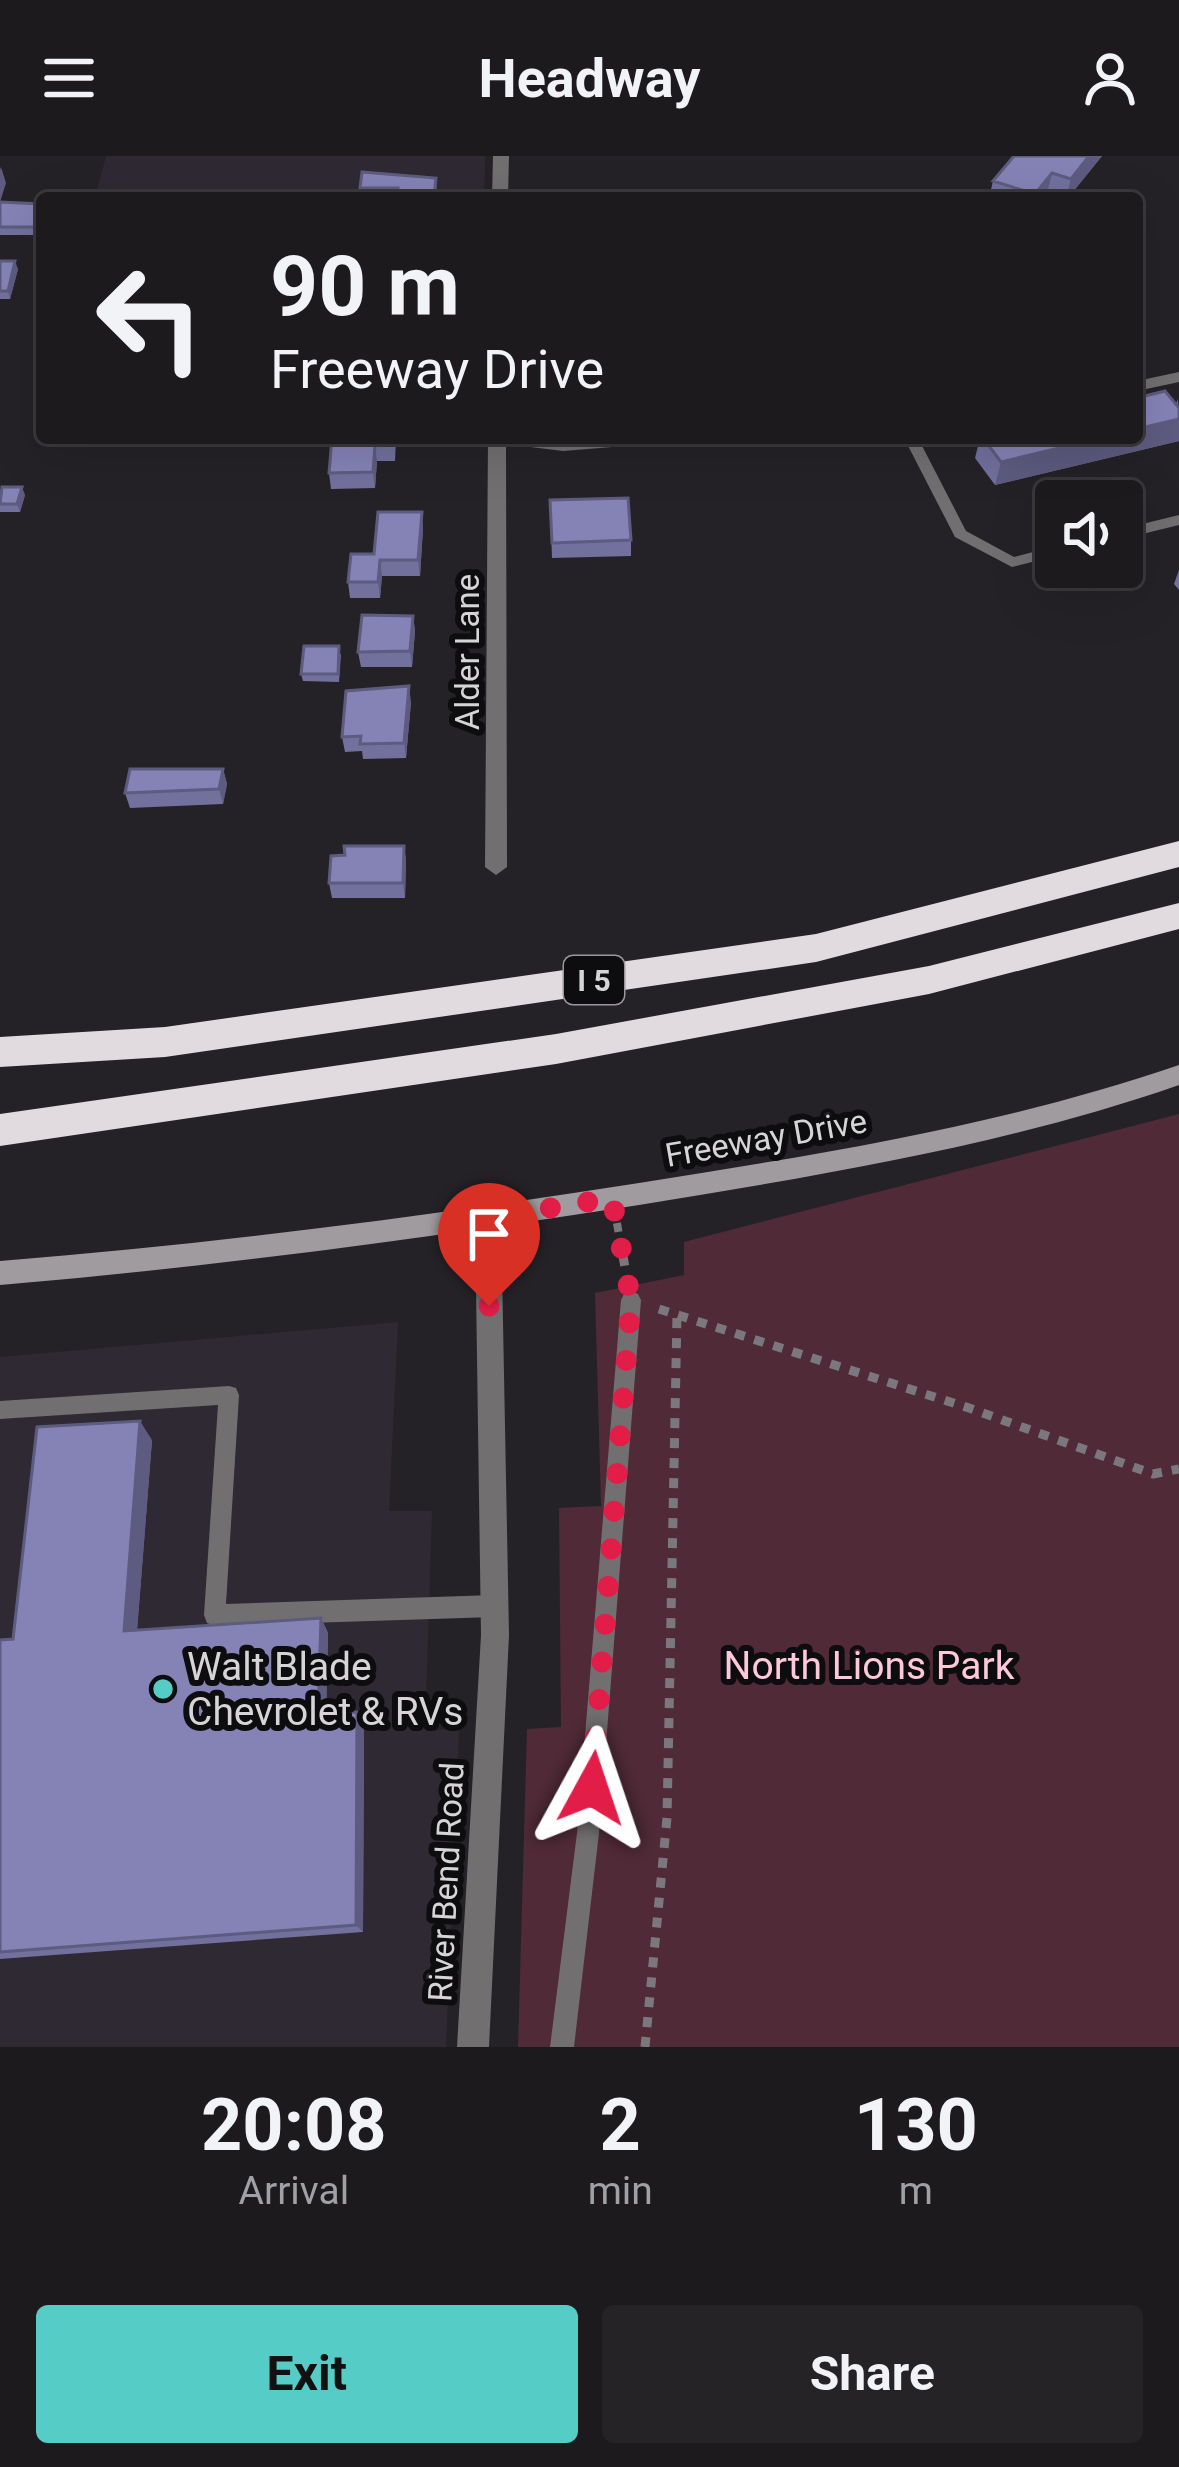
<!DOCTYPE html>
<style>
body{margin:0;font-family:Roboto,sans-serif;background:#252326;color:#f1f3f6;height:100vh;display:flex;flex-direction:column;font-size:45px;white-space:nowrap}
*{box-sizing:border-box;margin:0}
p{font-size:39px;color:#a0a1a4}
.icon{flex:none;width:66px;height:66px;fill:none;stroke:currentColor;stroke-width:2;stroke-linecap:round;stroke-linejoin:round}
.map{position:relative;height:1891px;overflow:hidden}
.drawer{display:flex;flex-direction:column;background:#1c1a1d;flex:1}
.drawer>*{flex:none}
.top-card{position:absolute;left:36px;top:36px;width:1107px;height:252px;border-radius:12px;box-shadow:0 12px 48px #0002,0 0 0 3px #3a383b;background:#1c1a1d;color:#f1f3f6;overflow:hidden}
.controls{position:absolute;left:1035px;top:324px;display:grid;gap:24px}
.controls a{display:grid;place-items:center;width:108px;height:108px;border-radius:12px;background:#1c1a1d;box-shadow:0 12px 48px #0002,0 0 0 3px #3a383b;font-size:60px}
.pin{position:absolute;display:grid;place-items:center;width:102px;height:102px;color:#fff;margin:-123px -51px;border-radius:50% 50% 50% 0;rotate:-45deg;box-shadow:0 0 12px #0007}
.pin .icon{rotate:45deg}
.me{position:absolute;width:132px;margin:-66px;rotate:5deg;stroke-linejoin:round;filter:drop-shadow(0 0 9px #0008)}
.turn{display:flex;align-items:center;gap:42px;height:252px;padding:0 36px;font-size:54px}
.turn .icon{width:156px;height:156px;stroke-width:2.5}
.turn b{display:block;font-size:84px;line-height:102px}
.eta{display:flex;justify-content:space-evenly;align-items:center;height:204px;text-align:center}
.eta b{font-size:72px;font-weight:700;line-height:84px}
.cta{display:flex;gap:24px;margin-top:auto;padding:24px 36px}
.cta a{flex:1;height:138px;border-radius:12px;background:#55cdc6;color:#111;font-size:48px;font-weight:700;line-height:138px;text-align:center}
.cta a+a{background:#252326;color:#f1f3f6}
header{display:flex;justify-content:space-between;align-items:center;height:156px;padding:0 36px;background:#1c1a1d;font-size:54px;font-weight:700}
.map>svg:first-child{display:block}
.built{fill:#2f2933}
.green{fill:#502a37}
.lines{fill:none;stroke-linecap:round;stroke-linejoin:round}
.path-far1{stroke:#7a787c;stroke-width:8;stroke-dasharray:9 9;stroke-linecap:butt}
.path{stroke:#7a787c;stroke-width:9;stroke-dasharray:10 10;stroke-linecap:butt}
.lane{fill:#726f71;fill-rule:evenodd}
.street{fill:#726f71;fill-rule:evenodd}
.secondary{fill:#9f9b9e;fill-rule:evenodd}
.highway{fill:#e1dbdf;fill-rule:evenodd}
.wall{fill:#72709d}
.shaded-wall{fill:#5d5b7f}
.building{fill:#8582b6;stroke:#5d5b7f;stroke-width:3}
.route{stroke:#e11d48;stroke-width:21;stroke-dasharray:0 37.8}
.poi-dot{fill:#55cdc6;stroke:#0d0c0e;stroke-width:4.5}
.labels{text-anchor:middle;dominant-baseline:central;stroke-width:12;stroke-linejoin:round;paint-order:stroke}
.shield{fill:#0d0c0e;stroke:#9a989b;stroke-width:3}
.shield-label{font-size:30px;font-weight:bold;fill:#d6d4d7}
.street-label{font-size:33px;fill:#d6d4d7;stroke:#0d0c0e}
.near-park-label{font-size:39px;fill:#fec8d8;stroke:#0d0c0e}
.near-poi-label{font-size:39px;fill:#d6d4d7;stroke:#0d0c0e;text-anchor:start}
</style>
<header><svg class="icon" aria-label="menu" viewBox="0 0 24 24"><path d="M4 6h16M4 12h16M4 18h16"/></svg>Headway<svg class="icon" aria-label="person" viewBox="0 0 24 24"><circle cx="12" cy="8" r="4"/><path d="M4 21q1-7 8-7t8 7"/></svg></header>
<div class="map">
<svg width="1179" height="1891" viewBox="0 0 1179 1891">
<rect width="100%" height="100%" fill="#252227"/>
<path class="built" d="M106,0h379l-1,42h-389z
M398,1166l-9,189h43l-7,219h34l-13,317h-446v-690z"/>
<path class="green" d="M1179,958v933h-661l9,-318 34,-2 -2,-219 42,-2 -6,-213 89,-18v-33z"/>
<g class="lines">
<path class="path-far1" d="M617,1067l6,36"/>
<path class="path" d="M623,1100l4,23
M659,1153l310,99 184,66 26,-5
M645,1891l22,-229 10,-503"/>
<path class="lane" d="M904,282h14l48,93 48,26 42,-11v10l-44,11 -57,-30z
M1179,359v10l-57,14v-10z
M631,1135l7,3 3,6 -42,533 -25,214h-24l27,-214 44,-533 3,-6z
M229,1230l7,2 3,7 -13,209 268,-9 8,3 3,8 -3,8 -8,3 -279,9 -8,-3 -3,-8 14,-210 -218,14v-18z"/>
<path class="street" d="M493,0h16l-1,42h-16z
M1179,216v10l-42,9v-10z
M488,282h170l-9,6 -86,7 -57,-7 1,423 -11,8 -11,-8z
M488,1051l9,3 4,8 8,417 -20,412h-32l24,-412 -6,-417 4,-8z"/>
<path class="secondary" d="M1179,909v20c-175,61 -357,90 -540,120 -212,33 -425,62 -639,80v-24c214,-17 427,-45 639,-78 183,-29 365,-58 540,-118z"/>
<path class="highway" d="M1179,685v26l-363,95 -651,95 -165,10v-30l165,-10 651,-93z
M1179,747v26l-250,65 -373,70 -556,82v-32l556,-80 373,-68z"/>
</g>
<path class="wall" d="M1102,0l-34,42h-79l4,-17z
M436,22l1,20h-76l-1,-10z
M0,46l42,2v31h-42z
M0,105l18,8 -8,30h-10z
M1178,243l1,42 -184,44 -20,-27 5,-20h157l39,-34z
M332,282h64l-1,23h-18l-2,27 -44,1 -2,-16z
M0,336l25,3 -5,17h-20z
M550,344l81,40v16l-79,2z
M423,372l-3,48h-38l-2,22h-30l-2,-16 26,-28z
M1179,414v20l-5,-6z
M413,460l2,15 -3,36h-51l-3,-15z
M341,498l-2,28 -36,-1 -2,-7z
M411,546l-5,56 -43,1 -1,-8 -17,1 -3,-15z
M223,613l4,15 -4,20 -93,4 -5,-15z
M404,690l2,15 -1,37h-73l-3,-15z
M152,1284l-15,190 184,-12 7,15 -2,81 38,10 -1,208 -363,27v-319l13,-1z"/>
<path class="shaded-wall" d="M1089,0h13l-34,42h-2l5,-19z
M1,11l5,16 -6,19v-32z
M1052,17l-6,24 -12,1 1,-4z
M15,105l3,8 -8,30 -2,-8z
M1179,263v22l-184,44 6,-23 100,-24h36v-9z
M375,289l2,16 -2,27 -2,-16z
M22,331l3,8 -5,17 -3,-8z
M422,356l1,16 -3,48 -2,-16z
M380,404l2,16 -2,22 -2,-16z
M413,460l2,15 -3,36 -2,-16z
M409,530l2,16 -5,56 -2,-15z
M223,613l4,15 -4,20 -4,-15z
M404,690l2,15 -1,37 -2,-15z
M140,1265l12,19 -16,205 -12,-14z
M321,1462l7,15 -2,94 -8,-13z
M357,1556l7,12 -1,208 -7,-7z"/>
<path class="building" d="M1014,0h75l-18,23 -19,-6 -17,21 -42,-13z
M362,16l74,6 -2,20h-37l1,-10h-38z
M0,46l42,2v16l-2,7h-40z
M0,105h15l-7,30h-8z
M1165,235l14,17v11l-42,10v-31z
M332,282h61v7h-18l-2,27 -44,1z
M983,282h118l-100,24z
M2,331h20l-5,17h-17z
M628,342l3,42 -79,3 -2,-43z
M378,356h44l-4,48h-38l-2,22h-30l3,-28h23z
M362,459l51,1 -3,35 -52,1z
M304,490h35l-1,28h-37z
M409,530l-5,57 -44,1 1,-8 -19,1 4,-46z
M130,613h93l-4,20 -94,4z
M344,690h60l-1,37h-74l2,-27 14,-1z
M140,1265l-16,210 197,-13 -3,96 39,-2 -1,213 -356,27v-312l13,-1 24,-212z"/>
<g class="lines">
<path class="route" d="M489,1150l-1,-88 124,-20 19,102 -39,488"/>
</g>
<circle class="poi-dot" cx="163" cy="1533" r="12"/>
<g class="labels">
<rect class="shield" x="564" y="800" width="60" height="48" rx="9"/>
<g class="shield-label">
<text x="594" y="824">I 5</text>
</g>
<g class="street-label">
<text transform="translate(467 496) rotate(-90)">Alder Lane</text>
<text transform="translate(766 982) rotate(-10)">Freeway Drive</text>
<text transform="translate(446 1726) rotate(-87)">River Bend Road</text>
</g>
<g class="near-park-label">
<text x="869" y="1510">North Lions Park</text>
</g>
<g class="near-poi-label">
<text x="187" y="1511">Walt Blade<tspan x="187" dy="45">Chevrolet &amp; RVs</tspan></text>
</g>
</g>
</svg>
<div class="controls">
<a><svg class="icon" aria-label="sound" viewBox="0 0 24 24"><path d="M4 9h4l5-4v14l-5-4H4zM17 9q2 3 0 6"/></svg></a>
</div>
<div class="pin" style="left:489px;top:1150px;background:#d93025"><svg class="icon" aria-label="arrive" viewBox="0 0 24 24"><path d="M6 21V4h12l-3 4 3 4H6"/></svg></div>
<svg class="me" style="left:592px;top:1632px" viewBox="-20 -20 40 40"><path d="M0-17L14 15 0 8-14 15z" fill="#e11d48" stroke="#fff" stroke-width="4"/></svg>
<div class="top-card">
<div class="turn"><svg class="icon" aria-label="left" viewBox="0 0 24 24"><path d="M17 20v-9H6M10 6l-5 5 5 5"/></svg><div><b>90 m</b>Freeway Drive</div></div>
</div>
</div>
<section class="drawer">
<div class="eta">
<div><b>20:08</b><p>Arrival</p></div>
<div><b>2</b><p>min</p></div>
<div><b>130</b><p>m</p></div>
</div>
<div class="cta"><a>Exit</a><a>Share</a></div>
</section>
